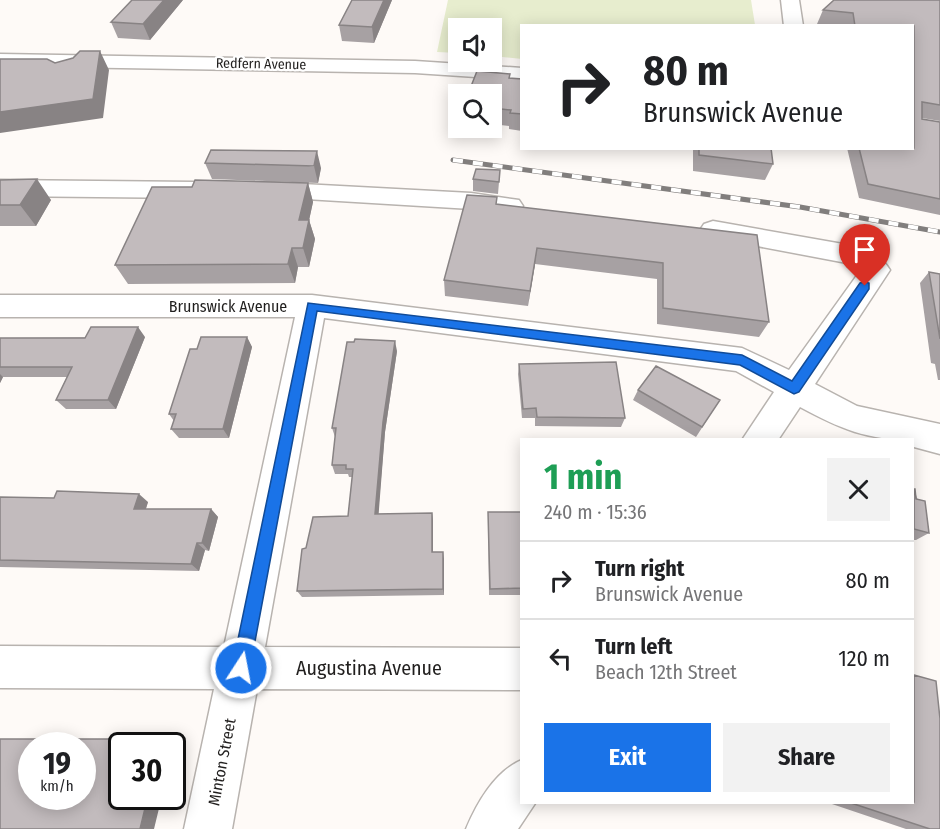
<!DOCTYPE html>
<meta charset="utf-8">
<style>
body{margin:0;font-family:"Fira Sans Condensed",sans-serif;background:#f2f2f2;color:#202124;height:100vh;display:flex;flex-direction:column;font-size:22px;white-space:nowrap}
*{box-sizing:border-box;margin:0}
p{font-size:20px;color:#757577}
.icon{flex:none;width:33px;height:33px;fill:none;stroke:currentColor;stroke-width:2;stroke-linecap:round;stroke-linejoin:round}
.map{position:relative;flex:1;overflow:hidden}
.panel{position:absolute;left:520px;top:438px;width:394px;height:366px;display:flex;flex-direction:column;background:#fff;border-radius:0px;box-shadow:0 3px 15px #0003}
.panel>*{flex:none}
.banner{position:absolute;left:520px;top:24px;width:394px;height:126px;border-radius:0px;box-shadow:0 3px 15px #0003;background:#fff;color:#202124;overflow:hidden}
.controls{position:absolute;left:448px;top:18px;display:grid;gap:12px}
.controls a{display:grid;place-items:center;width:54px;height:54px;border-radius:0px;background:#fff;box-shadow:0 3px 15px #0003;font-size:30px}
.speed{position:absolute;left:18px;top:732px;display:flex;gap:12px;font-size:30px;font-weight:700;text-align:center}
.speed>*{display:grid;place-content:center;width:78px;height:78px;border-radius:50%;background:#fff;box-shadow:0 3px 15px #0003;line-height:1}
.speed small{font-size:15px;font-weight:400}
.speed .limit{border:3px solid #111;border-radius:9px;background:#fff;color:#111}
.pin{position:absolute;display:grid;place-items:center;width:51px;height:51px;color:#fff;margin:-62px -26px;border-radius:50% 50% 50% 0;rotate:-45deg;box-shadow:0 0 6px #0007}
.pin .icon{rotate:45deg}
.me{position:absolute;width:66px;margin:-33px;rotate:11deg;stroke-linejoin:round;filter:drop-shadow(0 0 4px #0008)}
.turn{display:flex;align-items:center;gap:21px;height:126px;padding:0 24px;font-size:27px}
.turn .icon{width:78px;height:78px;stroke-width:2.5}
.turn b{display:block;font-size:42px;line-height:51px}
.round{display:grid;place-items:center;flex:none;width:63px;height:63px;border-radius:0px;background:#f2f2f2}
.headline{display:flex;align-items:center;justify-content:space-between;height:102px;padding:0 24px}
h1{font-size:36px;font-weight:700;line-height:45px;color:#1e9e55}
.cta{display:flex;gap:12px;margin-top:auto;padding:12px 24px}
.cta a{flex:1;height:69px;border-radius:0px;background:#1a73e8;color:#fff;font-size:24px;font-weight:700;line-height:69px;text-align:center}
.cta a+a{background:#f2f2f2;color:#202124}
ul{padding:0;list-style:none}
li{display:flex;align-items:center;gap:18px;height:78px;padding:0 24px;border-top:2px solid #e0e0e0}
li div{flex:1}
li b{display:block;font-size:22px}
li em{font-style:normal}
.map>svg:first-child{display:block}
.green{fill:#e7edce}
.lines{fill:none;stroke-linecap:round;stroke-linejoin:round}
.minor-casing{stroke:#b8b3af;stroke-width:3}
.minor{fill:#fff;fill-rule:evenodd}
.rail-casing{stroke:#817e7d;stroke-width:5}
.rail{stroke:#fff;stroke-width:4;stroke-dasharray:10;stroke-linecap:butt}
.wall{fill:#a7a1a3}
.shaded-wall{fill:#888384}
.building{fill:#c2bbbd;stroke:#888384;stroke-width:1.5;fill-rule:evenodd}
.route{fill:#1a73e8;stroke:#114b97;stroke-width:1.5}
.labels{text-anchor:middle;dominant-baseline:central;stroke-width:4.5;stroke-linejoin:round;paint-order:stroke}
.far-street-label{font-size:14px;fill:#211f1e;stroke:#fff}
.street-label{font-size:16px;fill:#211f1e;stroke:#fff}
.near-street-label{font-size:20px;fill:#211f1e;stroke:#fff}
</style>
<div class="map">
<svg width="940" height="829" viewBox="0 0 940 829">
<rect width="100%" height="100%" fill="#fefaf7"/>
<path class="green" d="M448,0h303l4,25 -233,1v33l-30,-3v-28h-33v25l-22,-1z"/>
<g class="lines">
<g class="minor-casing">
<path id="minor" d="M781,0h18l4,26h-19z
M0,54l415,7 107,7v12l-107,-7 -415,-7z
M0,180l195,2 9,2 3,6 -3,6 -9,2 -195,-2z
M265,182l206,11 48,7 4,6 -4,6 -9,2 -39,-5 -215,-13 -3,-6 3,-6z
M713,221l147,26c13,3 23,12 30,23l-75,114 42,22 83,18v30l-26,-7v-7c-48,0 -73,-11 -114,-33l-22,33h-36l32,-48 -38,-21 -412,-53 -59,329 257,1v42l-265,-1 -25,140h-48l30,-140 -214,-1v-42l224,1 71,-330h-295v-22h312l430,53 47,22 71,-99 -8,-7 -148,-28 -4,-6 4,-6z
M522,760v42h14l-18,27h-52c11,-26 29,-58 56,-69z"/>
</g>
<use href="#minor" class="minor"/>
<g class="rail-casing">
<path id="rail" d="M453,160l347,47 140,25"/>
</g>
<use href="#rail" class="rail"/>
</g>
<path class="wall" d="M183,0l-33,40 -32,-2 -7,-16z
M352,0h40l-18,43 -32,-2 -3,-16z
M940,0v121l-18,-3v1l18,3v93l-81,-17 -12,-50h67v-122h-81l-16,-2 6,-14z
M509,78l13,1v52l-13,-2v-3l-17,-2v-30z
M693,148h78l2,16 -8,16 -72,-9z
M211,150l110,18 -3,15 -106,-4 -7,-16z
M500,170l-2,24 -25,-3v-12z
M0,180l51,20 -15,26h-36z
M308,183l5,19 -4,18 6,19 -6,28h-11l-3,16 -167,1 -13,-19 77,-78z
M496,204l261,31 12,87 -10,15 -102,-13v-45l-122,-15 -7,42 -83,-10 -1,-16z
M929,272l11,2v106h-2l-3,-16 -4,-1 -11,-80z
M145,337l-29,72h-50l-10,-9 11,-23h-64l-3,6v-45z
M247,337l5,10 -23,91h-50l-8,-9 3,-8 -5,-7 28,-65z
M397,351l-12,81 -7,82 54,-1 1,8v31l11,7v36l-142,2 -5,-6 9,-43 42,-32 4,-39h-3l-1,-3h-13l-3,-9 3,-28 -3,-9z
M519,364l106,54 -4,9 -86,-1v-8h-13l-4,-44z
M638,390l82,10 -24,37 -63,-37z
M914,489l15,44 -13,7h-2z
M0,497l148,5 -2,7h65l7,8 -9,34 -4,-1 -6,21 -199,-4z
M488,512h34v83h-33z
M826,802h88l26,27h-34z"/>
<path class="shaded-wall" d="M164,0h19l-33,40 -7,-16z
M384,0h8l-18,43 -2,-16z
M100,51l9,19 -6,48 -103,15v-21z
M317,151l4,17 -3,15 -4,-17z
M37,179l14,21 -15,26 -16,-21z
M308,183l5,19 -8,37 -6,-19z
M309,220l6,19 -6,28 -6,-19z
M292,248l6,19 -3,16 -7,-19z
M537,248l-2,16 -7,42 2,-15z
M138,327l7,10 -29,72 -8,-9z
M247,337l5,10 -23,91 -6,-9z
M395,341l2,10 -12,81 -7,90 -3,-8 8,-92z
M0,374l3,3 -3,6z
M139,494l9,8 -5,15 -9,-8z
M211,509l7,8 -9,34 -7,-8z
M432,513l1,8v38l-1,-7z
M197,543l8,7 -6,21 -8,-7z
M443,552l1,7v36l-1,-6z
M163,739l12,2 -3,12v-7h-11z
M148,796h14l-8,33h-14z"/>
<path class="building" d="M132,0h32l-21,24 -32,-2z
M352,0h32l-12,27 -33,-2z
M834,0h106v105l-18,-3v17l18,3v77l-72,-15 -9,-36h55v-122h-59l-2,-13 -30,-3z
M80,51h20l-7,48 -93,13v-53h47l8,4 18,-5z
M477,71l33,3 -1,4 13,1v35l-12,-1 1,-3 -19,-2v-14h-24z
M699,148h72l2,16 -74,-9z
M211,150l106,1 -3,15 -109,-3z
M476,169l24,1 -1,12 -26,-3z
M37,179l-17,26h-20v-25z
M195,180l113,3 -9,37h10l-6,28h-11l-4,16 -173,1 37,-78h40z
M467,195l30,2 -1,7 261,31 12,87 -106,-14v-45l-126,-15 -7,43 -86,-11z
M929,272l11,2v65z
M91,327h47l-30,73h-52l16,-33h-72v-29h85z
M201,337h46l-24,92h-52l5,-15h-7l21,-65h7z
M355,339l40,2 -12,81 -8,92 57,-1v39h11v37l-146,2 5,-42 4,-1 7,-31 35,-1 5,-47h-7v-4h-14l4,-37h-4l15,-86h7z
M616,362l9,56 -88,-1 -1,-9 -13,1 -4,-45z
M656,366l64,34 -18,27 -64,-37z
M914,489h1l1,10 9,2 4,32 -15,-4z
M57,491l82,3 -5,15h77l-9,34h-5l-6,21 -191,-4v-63l54,1z
M488,512h34v76l-32,1z
M914,675l22,6 4,38v110h-10l-82,-27h66z
M0,739h163l-2,7h-39v50h26l-8,33h-140zM32,746h50v50h-50z"/>
<path class="route" d="M865,282l4,1v6l-70,103 -5,2 -54,-29 -423,-54 -67,357 -3,6 -6,3 -6,-3 -3,-6 76,-365 434,52 50,26 68,-98z"/>
<g class="labels">
<g class="far-street-label">
<text transform="translate(261 64) rotate(1)">Redfern Avenue</text>
</g>
<g class="street-label">
<text x="228" y="306">Brunswick Avenue</text>
<text transform="translate(222 762) rotate(-79)">Minton Street</text>
</g>
<g class="near-street-label">
<text x="369" y="668">Augustina Avenue</text>
</g>
</g>
</svg>
<div class="controls">
<a><svg class="icon" aria-label="sound" viewBox="0 0 24 24"><path d="M4 9h4l5-4v14l-5-4H4zM17 9q2 3 0 6"/></svg></a>
<a><svg class="icon" aria-label="search" viewBox="0 0 24 24"><circle cx="10" cy="10" r="6"/><path d="M15 15l6 6"/></svg></a>
</div>
<div class="speed"><div>19<small>km/h</small></div><div class="limit">30</div></div>
<div class="pin" style="left:865px;top:286px;background:#d93025"><svg class="icon" aria-label="arrive" viewBox="0 0 24 24"><path d="M6 21V4h12l-3 4 3 4H6"/></svg></div>
<svg class="me" style="left:241px;top:668px" viewBox="-20 -20 40 40"><circle r="17" fill="#1a73e8" stroke="#fff" stroke-width="3"/><path d="M0-11L8 9 0 5-8 9z" fill="#fff"/></svg>
<div class="banner">
<div class="turn"><svg class="icon" aria-label="right" viewBox="0 0 24 24"><path d="M7 20v-9h11M14 6l5 5-5 5"/></svg><div><b>80 m</b>Brunswick Avenue</div></div>
</div>
<section class="panel">
<div class="headline"><div><h1>1 min</h1><p>240 m · 15:36</p></div><a class="round"><svg class="icon" aria-label="close" viewBox="0 0 24 24"><path d="M6 6l12 12M18 6L6 18"/></svg></a></div>
<ul>
<li><svg class="icon" aria-label="right" viewBox="0 0 24 24"><path d="M7 20v-9h11M14 6l5 5-5 5"/></svg><div><b>Turn right</b><p>Brunswick Avenue</p></div><em>80 m</em></li>
<li><svg class="icon" aria-label="left" viewBox="0 0 24 24"><path d="M17 20v-9H6M10 6l-5 5 5 5"/></svg><div><b>Turn left</b><p>Beach 12th Street</p></div><em>120 m</em></li>
</ul>
<div class="cta"><a>Exit</a><a>Share</a></div>
</section>
</div>
